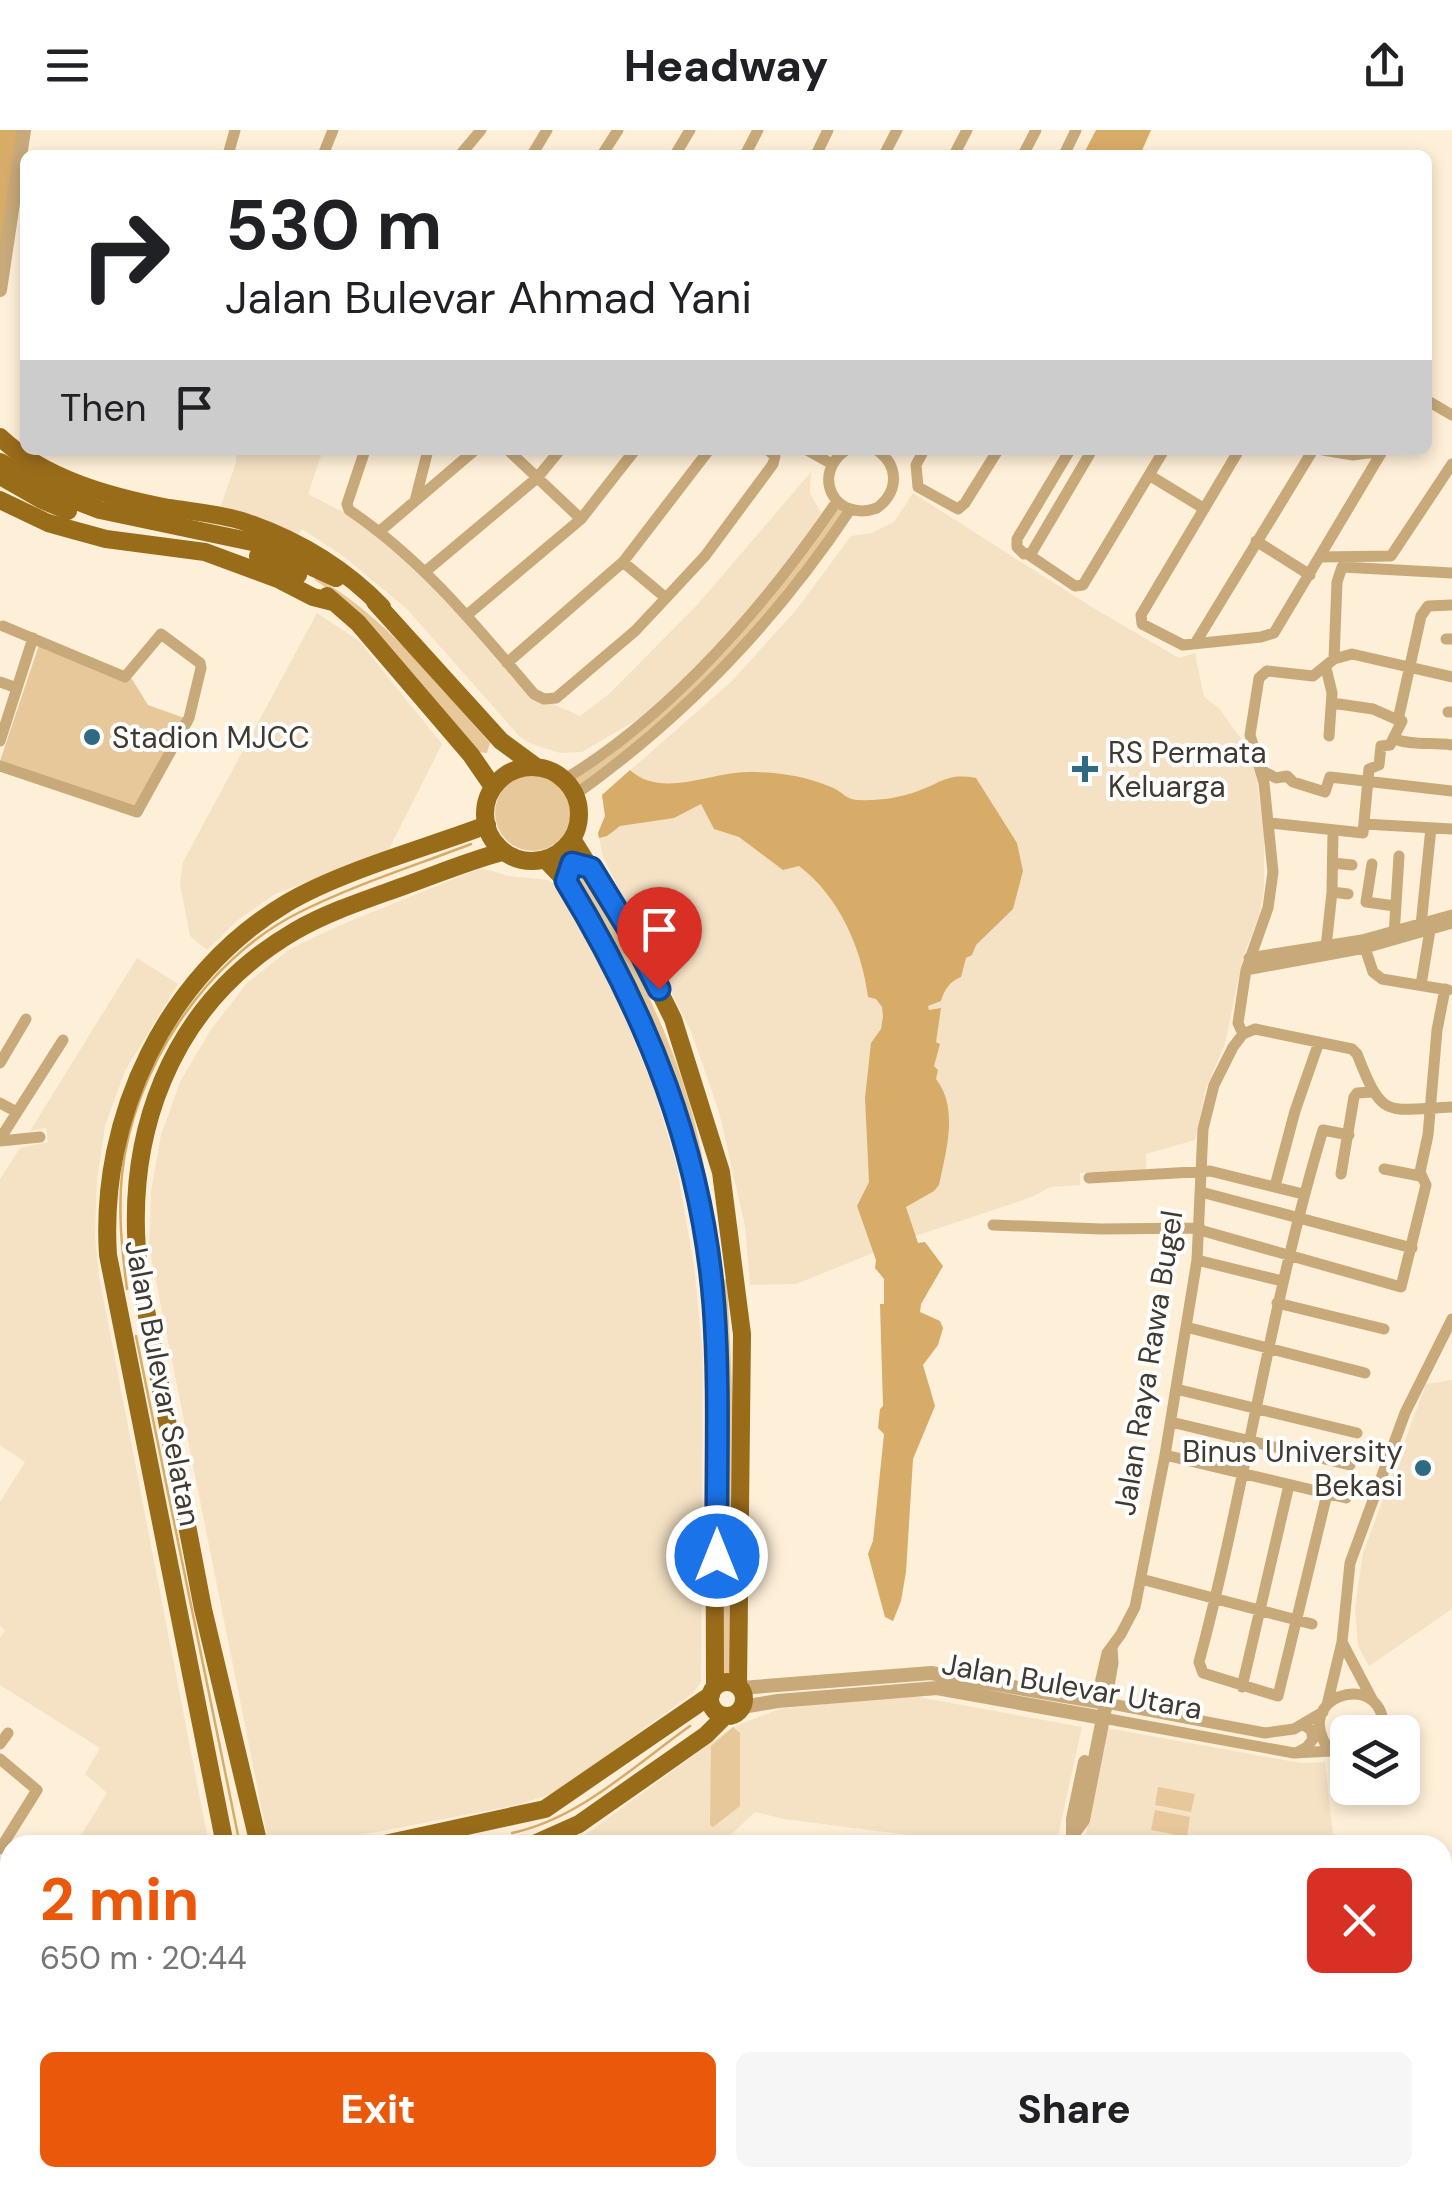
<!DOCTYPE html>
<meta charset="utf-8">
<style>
body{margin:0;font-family:"DM Sans",sans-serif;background:#f6f6f6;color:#202124;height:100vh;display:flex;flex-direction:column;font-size:38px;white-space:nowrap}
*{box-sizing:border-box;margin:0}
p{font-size:32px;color:#757577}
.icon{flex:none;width:55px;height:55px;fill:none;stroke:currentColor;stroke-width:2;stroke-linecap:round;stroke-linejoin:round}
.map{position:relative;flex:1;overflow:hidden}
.sheet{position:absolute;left:0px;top:1705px;width:1452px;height:352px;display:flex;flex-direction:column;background:#fff;border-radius:30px 30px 0 0;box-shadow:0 5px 15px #0003}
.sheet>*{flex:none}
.top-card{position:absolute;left:20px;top:20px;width:1412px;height:305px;border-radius:15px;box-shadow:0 5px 15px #0003;background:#fff;color:#202124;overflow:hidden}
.controls{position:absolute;left:1330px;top:1585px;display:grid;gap:20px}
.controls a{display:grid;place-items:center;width:90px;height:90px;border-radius:15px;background:#fff;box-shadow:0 5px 15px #0003;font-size:50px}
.pin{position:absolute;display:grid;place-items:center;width:85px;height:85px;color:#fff;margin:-102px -42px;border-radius:50% 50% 50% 0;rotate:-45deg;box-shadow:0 0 10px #0007}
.pin .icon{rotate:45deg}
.me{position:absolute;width:110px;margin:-55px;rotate:0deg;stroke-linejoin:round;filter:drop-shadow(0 0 8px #0008)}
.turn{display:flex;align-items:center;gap:35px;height:210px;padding:0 40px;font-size:45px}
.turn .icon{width:130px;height:130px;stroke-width:2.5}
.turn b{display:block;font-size:70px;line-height:85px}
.then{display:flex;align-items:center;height:95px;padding:0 40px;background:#0003;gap:20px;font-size:38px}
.round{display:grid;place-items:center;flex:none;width:105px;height:105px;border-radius:15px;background:#f6f6f6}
.overview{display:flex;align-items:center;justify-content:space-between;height:170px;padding:0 40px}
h1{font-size:60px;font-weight:800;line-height:75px;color:#ea580c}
.primary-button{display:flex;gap:20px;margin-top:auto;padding:20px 40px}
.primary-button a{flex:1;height:115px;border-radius:15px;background:#ea580c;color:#fff;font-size:40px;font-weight:800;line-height:115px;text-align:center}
.primary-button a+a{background:#f6f6f6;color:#202124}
header{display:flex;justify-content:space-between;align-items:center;height:130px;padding:0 40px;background:#fff;font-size:45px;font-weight:800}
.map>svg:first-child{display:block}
.built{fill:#f5e2c5}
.green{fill:#e7c89b}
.water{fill:#d7ab68}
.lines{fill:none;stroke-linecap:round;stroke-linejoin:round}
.stream{stroke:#d7ab68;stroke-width:2.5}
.river{stroke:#d7ab68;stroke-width:18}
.minor{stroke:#c7a97a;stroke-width:11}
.tertiary{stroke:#c7a97a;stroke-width:14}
.primary{stroke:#996c1a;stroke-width:18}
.primary-bridge{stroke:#996c1a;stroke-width:18}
.route-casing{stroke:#114b97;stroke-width:25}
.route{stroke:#1a73e8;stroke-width:18}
.poi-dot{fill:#2f6982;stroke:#fff;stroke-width:4}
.labels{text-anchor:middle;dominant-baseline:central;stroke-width:8;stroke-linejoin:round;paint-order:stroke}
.poi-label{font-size:30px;fill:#403a31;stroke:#fff;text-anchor:start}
.street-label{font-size:30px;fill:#403a31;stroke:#fff}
</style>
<header><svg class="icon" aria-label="menu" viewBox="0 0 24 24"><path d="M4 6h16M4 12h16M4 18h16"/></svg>Headway<svg class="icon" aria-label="share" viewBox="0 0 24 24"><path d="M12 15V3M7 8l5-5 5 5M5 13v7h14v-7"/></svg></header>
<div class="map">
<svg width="1452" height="2057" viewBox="0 0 1452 2057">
<rect width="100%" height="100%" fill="#feefd8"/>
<path class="built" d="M236,320h87l-15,44 72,37 159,167 41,18 29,-22 89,-90 113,-132 -1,21 11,20 -37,58 -72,83 -62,58 -68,40 -22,1 -31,-10 -10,-7 -112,-127 -64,-53 -41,-27 -8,14 -77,-27 19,-53z
M913,363l182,116 84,49 16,-5 9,44 15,11 25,35 12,32 8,59v53l-4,27 -17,43 -18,87 -19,44 -11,52 -49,14v17l-66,2v12l-30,2 -18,10 -117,39 -119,48 -46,1 -5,-59 -26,-114 -28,-81 -88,-174 -5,-24 7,-17 -3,-21 130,-114 65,-72 54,-73 21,-3 22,-11z
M317,483l42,28 83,103 -54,107 -113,43 -37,26 -31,30 -17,-14 -10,-52 3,-22z
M481,738l28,8 39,4 10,6 49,89 46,111 23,77 18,102 9,90 -2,327 -8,11 -136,99 -40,13 -208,40h-40l-120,-599 2,-55 10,-56 19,-53 30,-51 37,-48 43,-34 48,-23z
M137,828l41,26 -53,87 -20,55 -8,54 -2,55 4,41 110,569h-134l32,-52 -22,-19 15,-26 -100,-63v-47l5,-8 -5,-4v-124l25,-40 -25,-17v-266l20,-31 28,-6 -2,-14 -16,3z
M1452,1250v229l-83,57 -11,-20 -3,-38 8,-55 63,-169z
M907,1565l175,32 -26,118h-71l-201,-26 -29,-7 -35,33h-155l17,-8 151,-110 46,-18z
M1107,1598l194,35 24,-1 9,83h-250z
M795,2048h299l8,9h-302z"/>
<path class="green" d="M837,371l13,9 -123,154 -151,130 -11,-15 36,-22 132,-124z
M315,446c72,42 121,106 175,167l-3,10 -10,-1 -145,-160 -17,-12z
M39,515l93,34 16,26 39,14 -50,91 -137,-49z
M495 683a38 38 0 1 1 76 0a38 38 0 1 1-76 0Z
M578,738l6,6c59,102 113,209 125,328l-3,2c-20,-83 -42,-165 -82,-242 -15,-29 -35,-57 -53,-85l1,-6z
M727,1149l6,127 -2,265 -5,4 -5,-4 3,-265 -7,-126z
M733,1597l7,6v73l-27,21 -3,-2 1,-79z
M1158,1657l37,7 -4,18 -36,-7z
M1155,1680l35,7 -3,20 -36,-7z
M636,2048h135l5,9h-154z"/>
<path class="water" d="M0,0h24l-24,160z
M1096,0h55l-11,25h-57z
M630,640c31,29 81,2 118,2 29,0 57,4 83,15 11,4 15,13 27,13 20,1 41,-2 60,-9 25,-9 29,-18 58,-13l41,65 6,28 -10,38 -37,36 -4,10 -6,3 -5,19c-11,4 -17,13 -20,24l-13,5 1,4 12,-2 -5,34 4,2 -6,22 4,4 -2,9c23,29 10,73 3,106l-5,6 -28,16 12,36 7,-1 18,24 -22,38 -1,8 20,9 3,7 -5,17 -15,20 12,41 -22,53 -7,113 -5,29 -8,20 -8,-4 -17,-63 5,-13 11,-107 -6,-6 2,-19 3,-3 -3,-102h4v-25l-9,-11 1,-8 -19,-54 12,-24 -4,-84 6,-55 10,-14 2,-13 -1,-9 -6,-8 -8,-2c-6,-48 -29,-101 -69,-131l-16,4 -44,-33 -25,-8 -13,-25 -27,14 -54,8 -13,10 -8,2 -1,-5 7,-17 -3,-21z"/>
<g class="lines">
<path class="stream" d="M127,1159c-5,-38 -9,-76 -5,-115 11,-104 83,-215 178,-262 54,-27 114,-46 171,-68
M136,1206l104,509
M512,1703c67,-14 123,-68 178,-107
M452,1715l21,-4"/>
<path class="river" d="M1442,1898l10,-2
M588,2057l14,-9"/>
<path class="minor" d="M228,25l7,-25
M323,25l10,-25
M460,25l21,-25
M532,25l15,-25
M602,25l16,-25
M675,25l15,-25
M745,25l13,-25
M816,25l12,-25
M884,25l13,-25
M954,25l13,-25
M1023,25l13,-25
M1064,25l12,-25
M1428,271l24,14
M365,320l-18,54 2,6c74,50 128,117 185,184l10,5 12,-1 79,-67 31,-33 39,-42 68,-92 2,-8 -7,-6
M508,320l73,69
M807,320l25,14
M846,320c-36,25 -11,73 31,58 22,-17 22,-42 0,-58
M924,320l-8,15 2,22 40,22 7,-6 33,-53
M1070,320l-53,89v8l7,7 8,-2 60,-102
M1239,320l-98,165 1,9 41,21 78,-8 13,-4 109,-183
M1323,320l30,5 29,-4
M1149,345l54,33
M415,371l13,-51
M380,401l95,-81
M1256,411l54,34
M1029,425l46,31 8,-1 81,-135
M1321,427l70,-1 61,-92
M623,432l43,36
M426,441l111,-93 23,-28
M467,485l114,-96 54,-69
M1446,509h6
M1196,512l117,-192
M1334,529l3,-77 5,-15 110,6
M507,533l116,-101 86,-112
M1326,538l6,25 -3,43
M0,552l17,6
M1332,573l41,6 25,11
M1448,582h4
M1394,609c20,7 37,3 58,6
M0,611l33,-103
M0,636l137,46 52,-94 12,-50 -1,-5 -39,-29 -36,43 -122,-51
M1261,640l15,8 11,-2 6,6 32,10 5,-15 122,14
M565,649c107,-65 202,-175 272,-278
M576,664c108,-77 200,-173 274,-284
M1270,693l93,10 6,-64 10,-4 2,-19 9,-1 12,-24 -4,-1 23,-104 7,-10 24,-1
M1364,694l88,5
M1333,733l19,2
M1372,734l-6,38 29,4
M1332,762l16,2
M1421,795l10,-97
M1394,806l5,-80
M1326,817l6,-55 1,-62
M1365,818l8,24 9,7 66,11
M1249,828l113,-18 90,-25
M1246,840l119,-22 87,-25
M1421,855l9,-55
M1243,904l-5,-11 8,-53 22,-62 5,-36 -9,-89 -14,-48 9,-57 8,-7 46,5 21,-17 18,-5 100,23
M0,933l26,-44
M0,973l17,9
M0,1009l63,-99
M0,1011l40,-4
M1384,1039l36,7
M1341,1044l13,-77 3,-4 15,-1
M1089,1048l121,-7 93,23
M1275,1056l20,-75 24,-69
M1201,1062l211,56
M993,1095l108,4 99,-1
M1200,1100l201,57 25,-102 -6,-13 8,-37 9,-105 8,-41
M1197,1130l85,21
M1277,1173l107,26
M1186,1197l179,46
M1176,1259l181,44
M1171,1292l179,43
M1165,1325l181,43
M1327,1364l-49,202 -75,-23 -4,-11c47,-176 71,-357 124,-532l26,5
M1141,1449l171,45
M1342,1512l8,-79 55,-150 47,-94
M1112,1518l1,15 -7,40 159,30 29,-4 29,-17
M1242,1557l47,-202
M1096,1571l11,-48 14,-19 14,-27 30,-152 32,-195 6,-131 11,-44 19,-38 10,-13 12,-5 97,20 5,5c26,66 27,56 95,53
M1327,1575l15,-63 31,59
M1103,1588l191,35 38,-2
M0,1614l8,-11
M1296,1623l11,-6 6,-8 -2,-9 -7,-5
M1348,1627c-11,-2 -21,-7 -25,-18 -22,-48 65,-68 60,-7
M0,1629l37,31 -37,59
M1444,1842l2,-55
M0,2018l10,-6
M395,2048l2,9
M1114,2048l8,9
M1338,2048l3,9
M1371,2048l3,9
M567,2057l15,-9"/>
<path class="tertiary" d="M0,160l24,-160
M741,1558l190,-15 175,30 -23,117 -8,11
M742,1577l36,-6 159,-13 166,30
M1073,1715v-26l12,-57
M1442,1842l10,-2
M277,2054l19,3
M323,2057l36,-9"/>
<path class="primary" d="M0,307c44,42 111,60 169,71 26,4 52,6 76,14 53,18 99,46 137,85
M0,370l48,23 25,7 33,9 99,13 73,27 35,18 20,5
M262,414l74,34
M258,426l40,19
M327,466l31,27 113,132 22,32
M375,472l126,139 34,25
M485 684a47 47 0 1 1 94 0a47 47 0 1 1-94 0Z
M572,709l57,91 44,89 48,153 21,162 -4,352
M545,729l21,22 40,65 38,80 35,95 19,72 16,115 1,379
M710 1569a17 17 0 1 1 34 0a17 17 0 1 1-34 0Z
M225,1715l-117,-590c-9,-138 58,-280 179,-352 54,-32 139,-55 200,-78
M259,1715l-56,-236 -63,-330c-19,-140 28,-274 155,-348 33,-19 70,-31 106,-44 34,-12 67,-26 101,-35
M380,1715l165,-36 166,-114
M532,1715l47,-21 127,-89 19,-19
M0,1882l10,15
M109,2048l6,9
M230,2048l7,9
M202,2057l10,-9
M274,2057l8,-9"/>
<path class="primary-bridge" d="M0,332l58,32 42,16 162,34
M0,346l42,24 26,11"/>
</g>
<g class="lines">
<g class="route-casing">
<path id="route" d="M659,859l-30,-59 -38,-62 -19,-5 -6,18c81,133 136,269 148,425 6,83 2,167 3,250"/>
</g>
<use href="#route" class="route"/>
</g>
<g class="poi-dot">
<circle cx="92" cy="607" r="10"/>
<path d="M1080 624h10v10h10v10h-10v10h-10v-10h-10v-10h10z"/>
<circle cx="1423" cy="1338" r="10"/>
</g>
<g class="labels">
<g class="poi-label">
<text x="112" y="607">Stadion MJCC</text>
<text x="1108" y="622">RS Permata<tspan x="1108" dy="34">Keluarga</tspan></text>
<text x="1403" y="1321" text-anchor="end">Binus University<tspan x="1403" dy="34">Bekasi</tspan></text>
</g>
<g class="street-label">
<text transform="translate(1148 1233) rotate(-81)">Jalan Raya Rawa Bugel</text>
<text transform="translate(163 1253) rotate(79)">Jalan Bulevar Selatan</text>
<text transform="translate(1072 1556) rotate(10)">Jalan Bulevar Utara</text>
</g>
</g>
</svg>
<div class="controls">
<a><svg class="icon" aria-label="layers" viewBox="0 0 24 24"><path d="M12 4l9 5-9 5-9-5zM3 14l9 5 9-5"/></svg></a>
</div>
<div class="pin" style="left:659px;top:859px;background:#d93025"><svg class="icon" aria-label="arrive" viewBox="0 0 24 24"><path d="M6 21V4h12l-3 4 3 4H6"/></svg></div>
<svg class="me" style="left:717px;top:1426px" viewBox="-20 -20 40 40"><circle r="17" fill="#1a73e8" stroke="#fff" stroke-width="3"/><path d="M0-11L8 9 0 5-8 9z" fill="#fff"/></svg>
<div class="top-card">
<div class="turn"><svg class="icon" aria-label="right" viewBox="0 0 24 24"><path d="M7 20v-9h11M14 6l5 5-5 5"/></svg><div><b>530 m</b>Jalan Bulevar Ahmad Yani</div></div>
<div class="then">Then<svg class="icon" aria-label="arrive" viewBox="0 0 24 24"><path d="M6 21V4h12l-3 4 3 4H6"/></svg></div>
</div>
<section class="sheet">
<div class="overview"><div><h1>2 min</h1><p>650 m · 20:44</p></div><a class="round" style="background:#d93025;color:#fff"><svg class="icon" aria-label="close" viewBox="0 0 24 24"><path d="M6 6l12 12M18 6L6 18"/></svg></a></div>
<div class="primary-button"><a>Exit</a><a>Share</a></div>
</section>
</div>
